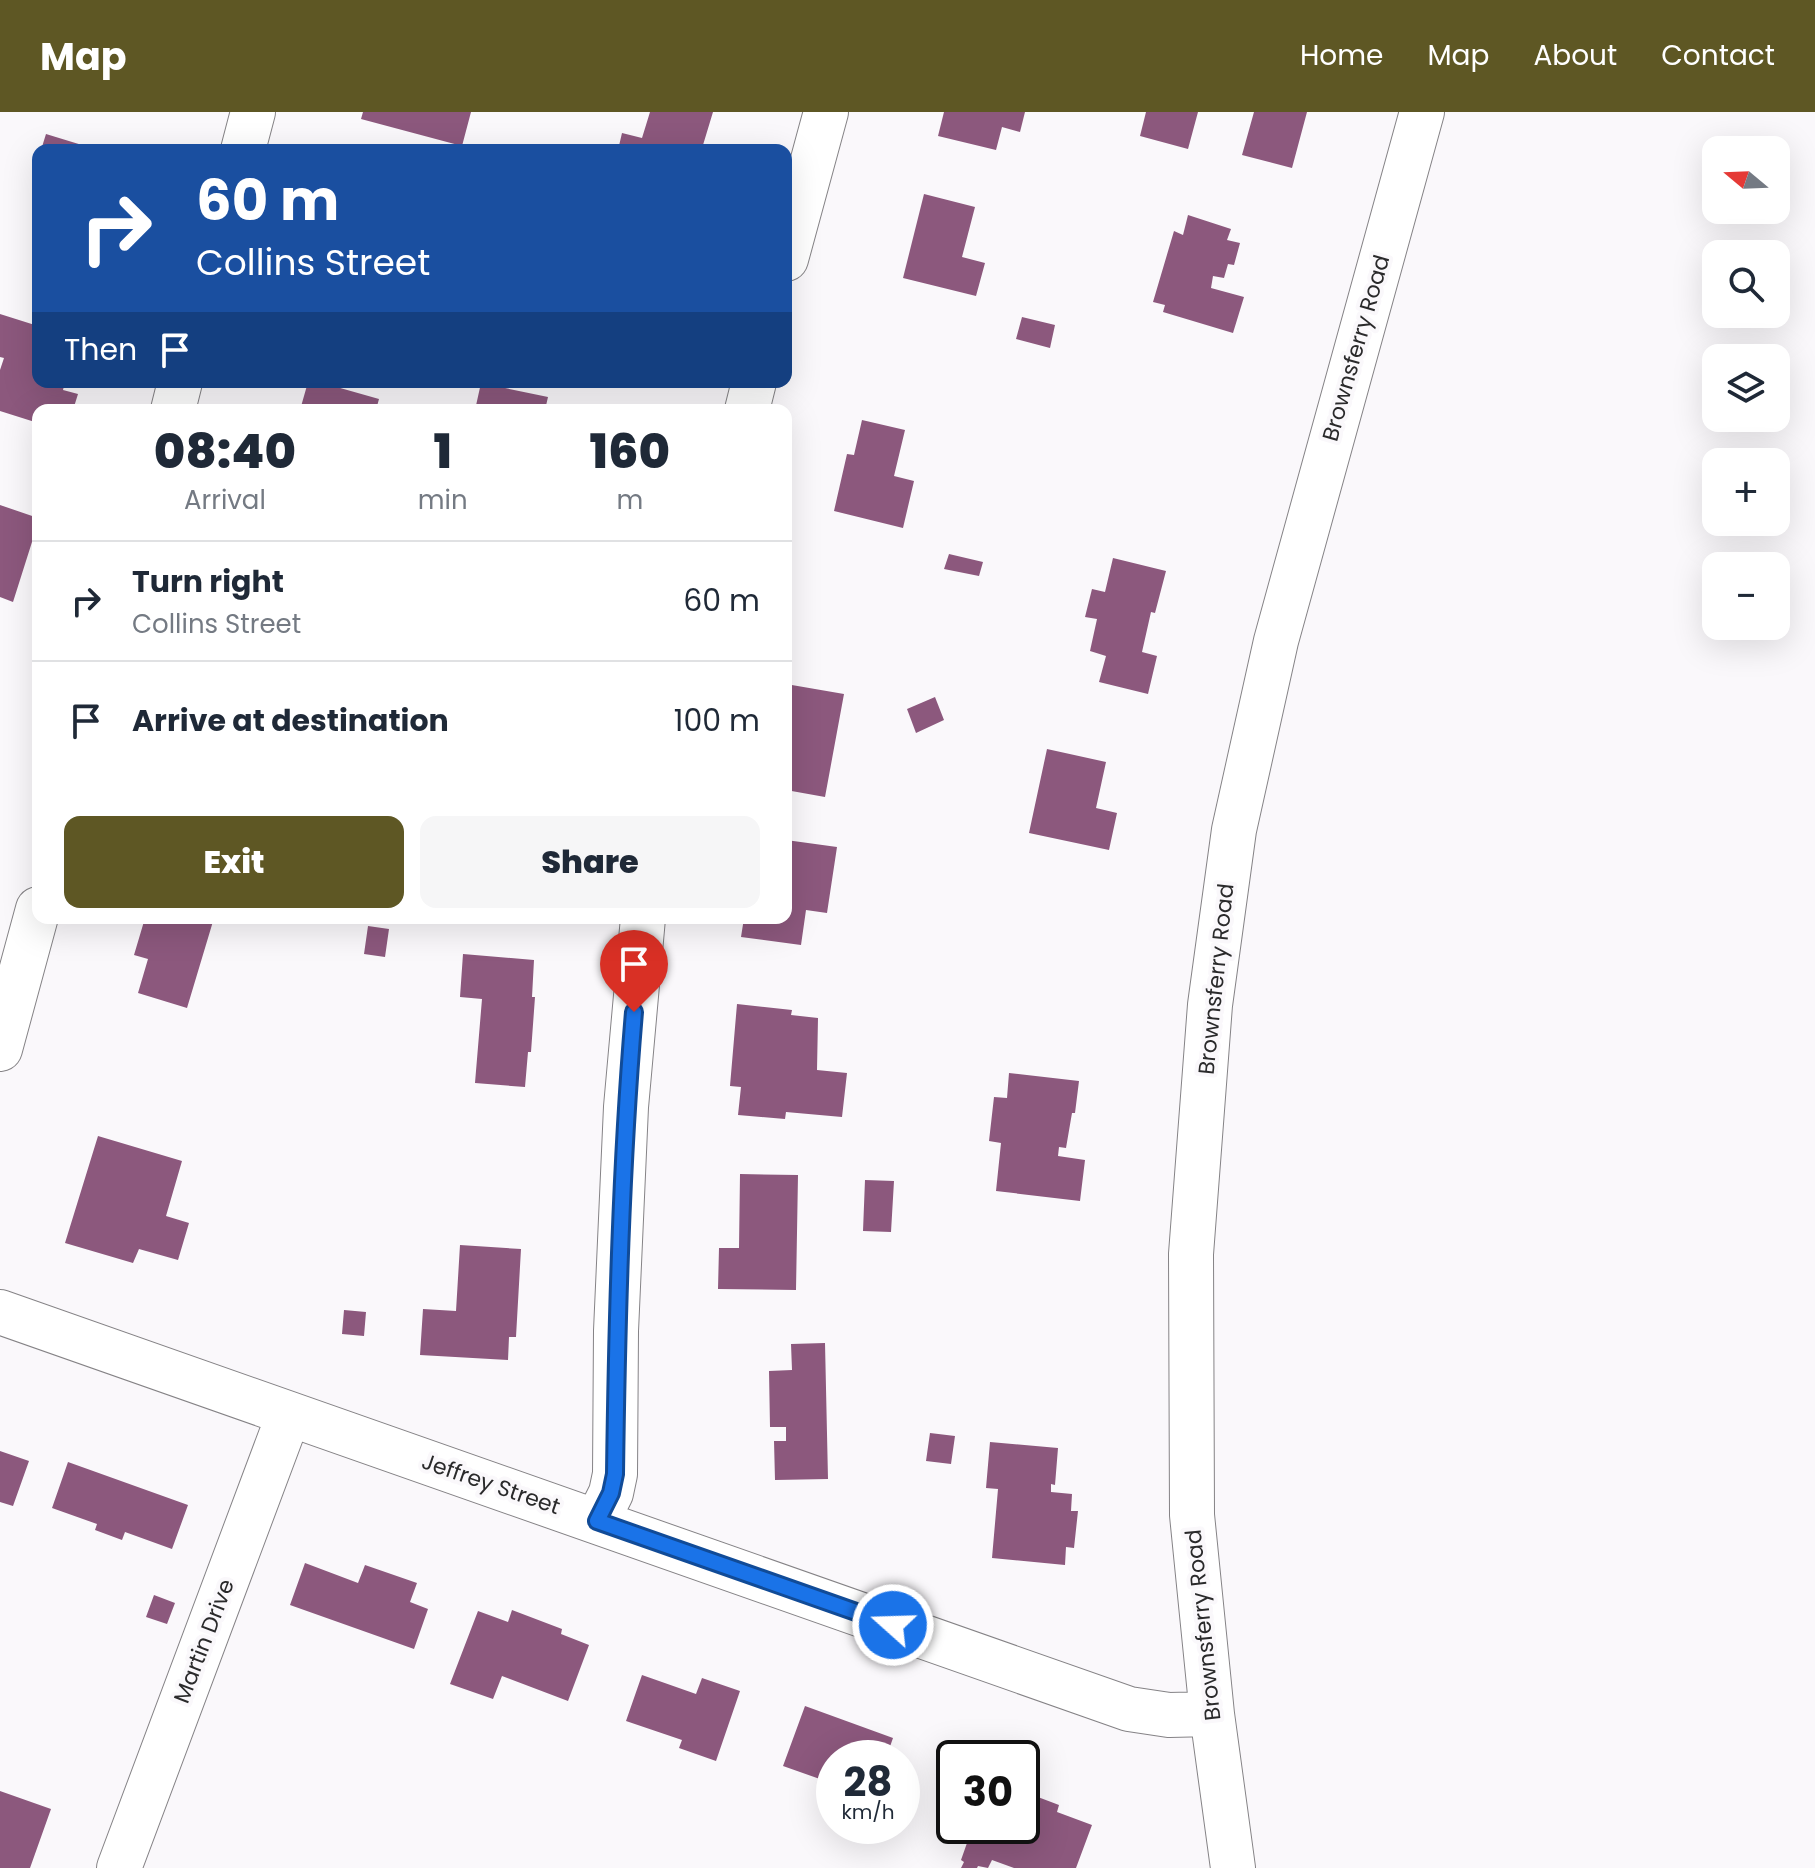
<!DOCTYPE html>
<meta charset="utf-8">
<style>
body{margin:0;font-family:Poppins,sans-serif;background:#f6f6f7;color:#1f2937;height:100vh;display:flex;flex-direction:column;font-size:30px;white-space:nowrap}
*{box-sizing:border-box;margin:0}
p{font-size:26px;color:#747a83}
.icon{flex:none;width:44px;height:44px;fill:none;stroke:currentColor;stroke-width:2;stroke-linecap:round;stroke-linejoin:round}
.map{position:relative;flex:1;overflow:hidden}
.panel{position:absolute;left:32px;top:292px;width:760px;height:520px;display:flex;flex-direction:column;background:#fff;border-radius:16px;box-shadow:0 8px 32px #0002}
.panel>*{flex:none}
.banner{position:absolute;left:32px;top:32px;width:760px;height:244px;border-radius:16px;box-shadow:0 8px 32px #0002;background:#1a4fa0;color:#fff;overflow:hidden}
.needle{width:52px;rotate:289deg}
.tools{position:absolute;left:1702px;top:24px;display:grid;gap:16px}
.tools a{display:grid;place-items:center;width:88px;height:88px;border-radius:16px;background:#fff;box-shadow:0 8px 32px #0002;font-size:40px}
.speed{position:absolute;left:816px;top:1628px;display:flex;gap:16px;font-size:40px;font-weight:700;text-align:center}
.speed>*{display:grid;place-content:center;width:104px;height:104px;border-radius:50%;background:#fff;box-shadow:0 8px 32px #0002;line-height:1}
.speed small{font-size:20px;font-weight:400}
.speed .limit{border:4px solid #111;border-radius:12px;background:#fff;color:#111}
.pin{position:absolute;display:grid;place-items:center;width:68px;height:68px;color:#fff;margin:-82px -34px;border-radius:50% 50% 50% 0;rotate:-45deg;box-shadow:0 0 8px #0007}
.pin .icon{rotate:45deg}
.me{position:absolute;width:88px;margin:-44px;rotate:290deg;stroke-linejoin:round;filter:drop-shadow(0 0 6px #0008)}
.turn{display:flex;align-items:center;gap:28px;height:168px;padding:0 32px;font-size:36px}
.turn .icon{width:104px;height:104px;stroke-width:2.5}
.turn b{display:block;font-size:56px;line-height:68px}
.then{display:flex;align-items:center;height:76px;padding:0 32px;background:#0003;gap:16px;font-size:30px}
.eta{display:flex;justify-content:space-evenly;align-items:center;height:136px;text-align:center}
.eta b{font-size:48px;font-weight:800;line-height:56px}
.action{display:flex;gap:16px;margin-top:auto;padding:16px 32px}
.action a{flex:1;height:92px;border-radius:16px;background:#5e5724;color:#fff;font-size:32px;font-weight:800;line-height:92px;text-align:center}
.action a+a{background:#f6f6f7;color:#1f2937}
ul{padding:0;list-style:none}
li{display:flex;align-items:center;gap:24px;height:120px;padding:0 32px;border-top:2px solid #e0e1e3}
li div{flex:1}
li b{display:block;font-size:30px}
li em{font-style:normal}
header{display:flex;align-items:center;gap:48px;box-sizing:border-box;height:112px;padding:0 40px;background:#5e5724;color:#fff}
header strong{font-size:38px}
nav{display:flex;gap:44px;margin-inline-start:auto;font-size:28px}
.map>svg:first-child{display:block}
.building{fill:#8c587d}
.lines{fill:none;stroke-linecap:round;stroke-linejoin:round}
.minor-casing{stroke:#858386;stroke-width:46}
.minor{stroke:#fff;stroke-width:44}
.route-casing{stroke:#114b97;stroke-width:20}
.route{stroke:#1a73e8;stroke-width:14}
.labels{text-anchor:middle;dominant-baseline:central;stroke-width:8;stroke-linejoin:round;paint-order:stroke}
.street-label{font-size:22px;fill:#2a2a2b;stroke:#faf8fb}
</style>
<header>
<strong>Map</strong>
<nav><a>Home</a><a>Map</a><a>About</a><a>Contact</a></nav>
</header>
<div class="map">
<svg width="1815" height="1756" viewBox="0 0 1815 1756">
<rect width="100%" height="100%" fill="#faf8fb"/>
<path class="building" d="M363,0h108l-9,34 -101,-27z
M650,0h63l-10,33 7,2 -1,3h-91l4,-17 20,5z
M944,0h81l-5,20 -18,-5 -6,23 -58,-14z
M1146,0h52l-10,37 -48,-13z
M1254,0h53l-15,56 -50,-13z
M46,22l49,15v1h-54z
M924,82l51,13 -13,50 23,6 -9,33 -73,-18z
M1188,103l43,14 -4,11 13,3 -6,22 -6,-1 -4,14 -11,-2 -2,12 33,9 -11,36 -70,-21 2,-7 -12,-3 21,-71 9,4z
M0,202l38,12v56h27l-2,8 15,4 -5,16h-35v13l-38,-12v-41l4,-12 -4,-1z
M1022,205l33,8 -5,23 -34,-9z
M308,270h11l60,17 -3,11h-76z
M481,271l67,14 -3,13h-70z
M862,308l43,10 -11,46 20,5 -11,47 -69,-17 13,-57 7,1z
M0,393l38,13v26l-6,-2 -19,60 -13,-5z
M949,442l34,8 -4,14 -35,-7z
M1113,446l53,13 -11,42 -4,-1 -9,40 15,4 -9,38 -49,-12 7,-26 -16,-5 7,-32 -12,-2 7,-28 13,3z
M786,572l58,10 -19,103 -39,-7z
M935,585l9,23 -28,13 -9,-24z
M1047,637l59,13 -10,46 21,5 -8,37 -80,-17z
M786,728l51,7 -10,66 -21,-3 -5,35 -60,-8 3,-19h42z
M145,806h69l-27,90 -49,-15 10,-34 -14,-4z
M368,814l21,3 -4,28 -21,-3z
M463,842l71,6 -2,37h3l-4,55h-3l-3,35 -50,-4 7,-84 -22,-2z
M737,892l55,6 -1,5 27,3 -1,52 30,3 -5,44 -56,-5 -1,7 -47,-4 3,-28 -11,-1z
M1009,961l70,8 -4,32h-3l-6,35 -7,-1 -1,9 27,4 -5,41 -84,-10 5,-48 -12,-2 5,-44 13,1z
M98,1024l84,25 -16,55 23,7 -11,37 -39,-11 -6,14 -68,-20z
M740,1062l58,1 -2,115 -78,-1 1,-41h20z
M865,1068l29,1 -3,51 -28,-1z
M460,1133l61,4 -5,88h-7l-1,23 -88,-5 3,-46 33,2z
M344,1198l22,2 -2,24 -22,-2z
M825,1231l3,136 -53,1 -1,-39h12v-14h-16l-1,-56 23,-1 -1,-26z
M930,1321l25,3 -4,28 -25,-3z
M990,1330l68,6 -3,37 -4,-1v8l21,2 -1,17h7l-4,37 -8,-1 -1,18 -73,-7 6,-69 -12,-1z
M0,1339l29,10 -16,45 -13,-4z
M68,1350l120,43 -16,44 -47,-17 -3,8 -27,-10 2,-6 -45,-16z
M305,1451l53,20 7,-18 52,18 -7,19 18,7 -14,40 -124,-44z
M154,1483l21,8 -8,21 -21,-7z
M512,1498l50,19 -1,5 28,11 -21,56 -66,-25 -9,23 -43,-15 28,-73 30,11z
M642,1563l54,19 6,-16 38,13 -24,70 -37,-13 3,-8 -56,-19z
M805,1594l88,32 -7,20h-52v26l-51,-18z
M0,1679l51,18 -21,59h-30z
M1022,1679l37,14 -2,7 35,13 -16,43h-62l-22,-8 -4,8 -10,-2 -1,2h-16l3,-6 -3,-2 12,-34h49z"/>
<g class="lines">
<g class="minor-casing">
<path id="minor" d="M243,38l10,-38
M786,147l40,-147
M173,298l7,-28
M747,298l7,-28
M0,937l38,-140
M0,1200l1129,397 40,6 43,-1
M597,1409l14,-28 4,-19 1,-143 10,-224 17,-189
M119,1756l170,-454
M1233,1756l-21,-154 -20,-199 -1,-261 19,-249 24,-175 42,-189 146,-529"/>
</g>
<use href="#minor" class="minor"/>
</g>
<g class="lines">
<g class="route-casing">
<path id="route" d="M634,900c-13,154 -17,308 -19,462l-4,19 -14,28 296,104"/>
</g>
<use href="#route" class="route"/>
</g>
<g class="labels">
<g class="street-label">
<text transform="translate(1356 236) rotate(-74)">Brownsferry Road</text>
<text transform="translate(1216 867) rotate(-84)">Brownsferry Road</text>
<text transform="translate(491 1372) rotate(19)">Jeffrey Street</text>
<text transform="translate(1203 1513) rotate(-96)">Brownsferry Road</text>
<text transform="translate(204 1529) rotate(-69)">Martin Drive</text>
</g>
</g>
</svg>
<div class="tools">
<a><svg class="needle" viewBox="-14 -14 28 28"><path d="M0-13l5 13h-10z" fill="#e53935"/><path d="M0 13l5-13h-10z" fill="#747a83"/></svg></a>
<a><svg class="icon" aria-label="search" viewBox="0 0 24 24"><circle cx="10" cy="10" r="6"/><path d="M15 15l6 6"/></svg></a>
<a><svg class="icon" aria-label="layers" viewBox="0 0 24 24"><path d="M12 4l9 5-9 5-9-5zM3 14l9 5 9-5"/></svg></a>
<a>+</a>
<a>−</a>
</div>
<div class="speed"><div>28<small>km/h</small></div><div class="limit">30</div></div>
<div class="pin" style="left:634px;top:900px;background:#d93025"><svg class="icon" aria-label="arrive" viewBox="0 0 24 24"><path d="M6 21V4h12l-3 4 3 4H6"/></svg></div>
<svg class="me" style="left:893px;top:1513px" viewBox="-20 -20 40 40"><circle r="17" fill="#1a73e8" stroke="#fff" stroke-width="3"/><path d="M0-11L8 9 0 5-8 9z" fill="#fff"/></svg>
<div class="banner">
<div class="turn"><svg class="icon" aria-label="right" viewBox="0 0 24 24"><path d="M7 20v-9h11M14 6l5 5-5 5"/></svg><div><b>60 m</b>Collins Street</div></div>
<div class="then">Then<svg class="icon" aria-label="arrive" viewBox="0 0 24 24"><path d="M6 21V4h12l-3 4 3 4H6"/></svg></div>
</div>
<section class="panel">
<div class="eta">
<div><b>08:40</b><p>Arrival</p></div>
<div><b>1</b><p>min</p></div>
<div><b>160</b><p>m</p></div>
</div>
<ul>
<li><svg class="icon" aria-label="right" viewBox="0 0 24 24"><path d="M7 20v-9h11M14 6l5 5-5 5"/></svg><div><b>Turn right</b><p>Collins Street</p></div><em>60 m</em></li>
<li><svg class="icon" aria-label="arrive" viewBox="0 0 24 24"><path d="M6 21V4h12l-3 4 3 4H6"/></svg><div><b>Arrive at destination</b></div><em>100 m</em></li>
</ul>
<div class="action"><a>Exit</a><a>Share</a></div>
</section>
</div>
